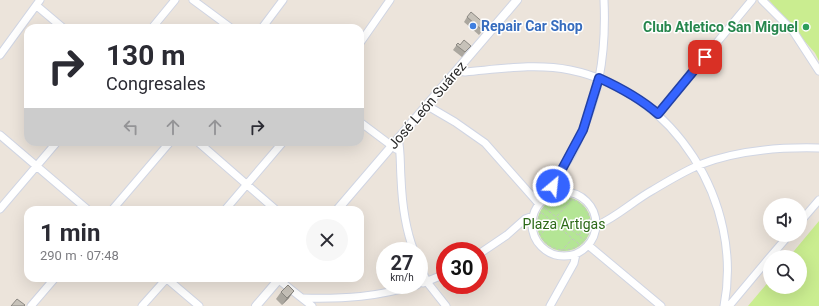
<!DOCTYPE html>
<meta charset="utf-8">
<style>
body{margin:0;font-family:Roboto,sans-serif;background:#f7f7f7;color:#2b2b33;height:100vh;display:flex;flex-direction:column;font-size:15px;white-space:nowrap}
*{box-sizing:border-box;margin:0}
p{font-size:13px;color:#7c7c81}
.icon{flex:none;width:22px;height:22px;fill:none;stroke:currentColor;stroke-width:2;stroke-linecap:round;stroke-linejoin:round}
.map{position:relative;flex:1;overflow:hidden}
.panel{position:absolute;left:24px;top:206px;width:340px;height:76px;display:flex;flex-direction:column;background:#fff;border-radius:12px;box-shadow:0 4px 16px #0002}
.panel>*{flex:none}
.guide{position:absolute;left:24px;top:24px;width:340px;height:122px;border-radius:12px;box-shadow:0 4px 16px #0002;background:#fff;color:#2b2b33;overflow:hidden}
.fabs{position:absolute;left:763px;top:198px;display:grid;gap:8px}
.fabs a{display:grid;place-items:center;width:44px;height:44px;border-radius:50%;background:#fff;box-shadow:0 4px 16px #0002;font-size:20px}
.speed{position:absolute;left:376px;top:242px;display:flex;gap:8px;font-size:20px;font-weight:700;text-align:center}
.speed>*{display:grid;place-content:center;width:52px;height:52px;border-radius:50%;background:#fff;box-shadow:0 4px 16px #0002;line-height:1}
.speed small{font-size:10px;font-weight:400}
.speed .limit{border:6px solid #d22;background:#fff;color:#111}
.pin{position:absolute;display:grid;place-items:center;width:34px;height:34px;color:#fff;margin:-17px;border-radius:8px;box-shadow:0 2px 6px #0006}
.me{position:absolute;width:44px;margin:-22px;rotate:28deg;stroke-linejoin:round;filter:drop-shadow(0 0 3px #0008)}
.turn{display:flex;align-items:center;gap:14px;height:84px;padding:0 16px;font-size:18px}
.turn .icon{width:52px;height:52px;stroke-width:2.5}
.turn b{display:block;font-size:28px;line-height:34px}
.lanes{display:flex;align-items:center;height:38px;padding:0 16px;background:#0003;justify-content:center;gap:20px;direction:ltr}
.lanes .off{opacity:.35}
.round{display:grid;place-items:center;flex:none;width:42px;height:42px;border-radius:21px;background:#f7f7f7}
.summary{display:flex;align-items:center;justify-content:space-between;height:68px;padding:0 16px}
h1{font-size:24px;font-weight:700;line-height:30px}
.map>svg:first-child{display:block}
.green{fill:#b4e595}
.pitch{fill:#caed90}
.lines{fill:none;stroke-linecap:round;stroke-linejoin:round}
.minor-casing{stroke:#d0d5e3;stroke-width:9}
.tertiary-casing{stroke:#d0d5e3;stroke-width:10}
.path{stroke:#c3c3c3;stroke-width:1;stroke-dasharray:3 2;stroke-linecap:butt}
.minor{stroke:#fff;stroke-width:7}
.tertiary{stroke:#fff;stroke-width:8}
.wall{fill:#aba79f}
.shaded-wall{fill:#8b8882}
.building{fill:#c7c2b9;stroke:#8b8882}
.route-casing{stroke:#2241a6;stroke-width:10}
.route{stroke:#3564ff;stroke-width:7}
.shop-dot{fill:#3f7fe0;stroke:#fff;stroke-width:1.5}
.leisure-dot{fill:#2e9e5b;stroke:#fff;stroke-width:1.5}
.labels{text-anchor:middle;dominant-baseline:central;stroke-width:3;stroke-linejoin:round;paint-order:stroke}
.shop-label{font-size:14px;font-weight:bold;fill:#366cbe;stroke:#fff;text-anchor:start}
.leisure-label{font-size:14px;font-weight:bold;fill:#27864d;stroke:#fff;text-anchor:end}
.street-label{font-size:14px;fill:#2a2a2a;stroke:#fff}
.park-label{font-size:14px;fill:#2c6917;stroke:#fff}
</style>
<div class="map">
<svg width="819" height="306" viewBox="0 0 819 306">
<rect width="100%" height="100%" fill="#ece4db"/>
<path class="green" d="M537 224a27 27 0 1 1 54 0a27 27 0 1 1-54 0Z"/>
<path class="pitch" d="M769,0h50v61l-4,-8z
M819,221v85h-71l22,-26v7h30v-30h-11z"/>
<g class="lines">
<g class="minor-casing">
<path id="minor" d="M193,0l38,28
M762,0l31,31 26,40
M37,6l26,22
M152,28l23,-28
M262,28l21,-28
M360,43l30,-43
M0,55l40,-55
M456,71l9,1c35,-3 71,-9 105,-2 104,21 174,133 154,236
M426,105l29,17 30,21 54,61
M658,114l94,-114
M360,122l36,27
M0,135l88,75
M398,138c3,14 2,26 3,40 1,25 4,50 13,73
M198,142l78,68
M532 224a32 32 0 1 1 64 0a32 32 0 1 1-64 0Z
M553,194c1,-15 10,-25 18,-38 4,-8 8,-16 11,-25 19,-40 24,-87 22,-131
M0,209l57,-67
M112,210l58,-68
M225,210l58,-68
M800,222l19,-22
M596,226c21,-9 37,-25 57,-36 15,-9 30,-18 46,-25 38,-15 79,-18 120,-17
M588,245l73,61
M479,254l28,-19 18,-16 8,-3
M770,257l19,-22
M419,263l8,19 19,24
M166,278l33,28
M279,280l33,26
M423,283l22,-9
M303,298c43,1 73,-1 114,-13
M31,306l24,-28
M142,306l25,-28
M550,306l24,-43 2,-9
M729,306l41,-49"/>
</g>
<g class="tertiary-casing">
<path id="tertiary" d="M337,210l180,-210
M256,306l24,-28"/>
</g>
<path class="path" d="M538 224a26 26 0 1 1 52 0a26 26 0 1 1-52 0Z
M545,208l39,32
M542,213l37,31
M557,216l20,-22
M542,233l9,-12
M579,235l10,-13
M558,255l14,-16"/>
<use href="#minor" class="minor"/>
<use href="#tertiary" class="tertiary"/>
</g>
<path class="wall" d="M467,17l16,13 -4,5 -15,-13z
M458,43l9,7 -5,7 -9,-7z
M281,292l8,6 -7,7 -6,-6z"/>
<path class="shaded-wall" d="M294,291l-5,7 -7,7 5,-7z"/>
<path class="building" d="M471,12l15,13 -4,5 -15,-13z
M464,40l7,6 -6,6 -9,-7 2,-2 2,2z
M288,285l6,6 -7,7 -6,-6z
M17,299l8,6 -1,1h-13z"/>
<g class="lines">
<g class="route-casing">
<path id="route" d="M553,186l30,-56 16,-52c22,10 41,20 59,36l47,-57"/>
</g>
<use href="#route" class="route"/>
</g>
<circle class="shop-dot" cx="473" cy="26" r="4"/>
<circle class="leisure-dot" cx="806" cy="27" r="4"/>
<g class="labels">
<g class="shop-label">
<text x="481" y="26">Repair Car Shop</text>
</g>
<g class="leisure-label">
<text x="798" y="27">Club Atletico San Miguel</text>
</g>
<g class="street-label">
<text transform="translate(427 105) rotate(-49)">José León Suárez</text>
</g>
<g class="park-label">
<text x="564" y="224">Plaza Artigas</text>
</g>
</g>
</svg>
<div class="fabs">
<a><svg class="icon" aria-label="sound" viewBox="0 0 24 24"><path d="M4 9h4l5-4v14l-5-4H4zM17 9q2 3 0 6"/></svg></a>
<a><svg class="icon" aria-label="search" viewBox="0 0 24 24"><circle cx="10" cy="10" r="6"/><path d="M15 15l6 6"/></svg></a>
</div>
<div class="speed"><div>27<small>km/h</small></div><div class="limit">30</div></div>
<div class="pin" style="left:705px;top:57px;background:#d93025"><svg class="icon" aria-label="arrive" viewBox="0 0 24 24"><path d="M6 21V4h12l-3 4 3 4H6"/></svg></div>
<svg class="me" style="left:553px;top:186px" viewBox="-20 -20 40 40"><circle r="17" fill="#3564ff" stroke="#fff" stroke-width="3"/><path d="M0-11L8 9 0 5-8 9z" fill="#fff"/></svg>
<div class="guide">
<div class="turn"><svg class="icon" aria-label="right" viewBox="0 0 24 24"><path d="M7 20v-9h11M14 6l5 5-5 5"/></svg><div><b>130 m</b>Congresales</div></div>
<div class="lanes"><svg class="icon off" aria-label="left" viewBox="0 0 24 24"><path d="M17 20v-9H6M10 6l-5 5 5 5"/></svg><svg class="icon off" aria-label="ahead" viewBox="0 0 24 24"><path d="M12 20V5M6 11l6-6 6 6"/></svg><svg class="icon off" aria-label="ahead" viewBox="0 0 24 24"><path d="M12 20V5M6 11l6-6 6 6"/></svg><svg class="icon" aria-label="right" viewBox="0 0 24 24"><path d="M7 20v-9h11M14 6l5 5-5 5"/></svg></div>
</div>
<section class="panel">
<div class="summary"><div><h1>1 min</h1><p>290 m · 07:48</p></div><a class="round"><svg class="icon" aria-label="close" viewBox="0 0 24 24"><path d="M6 6l12 12M18 6L6 18"/></svg></a></div>
</section>
</div>
